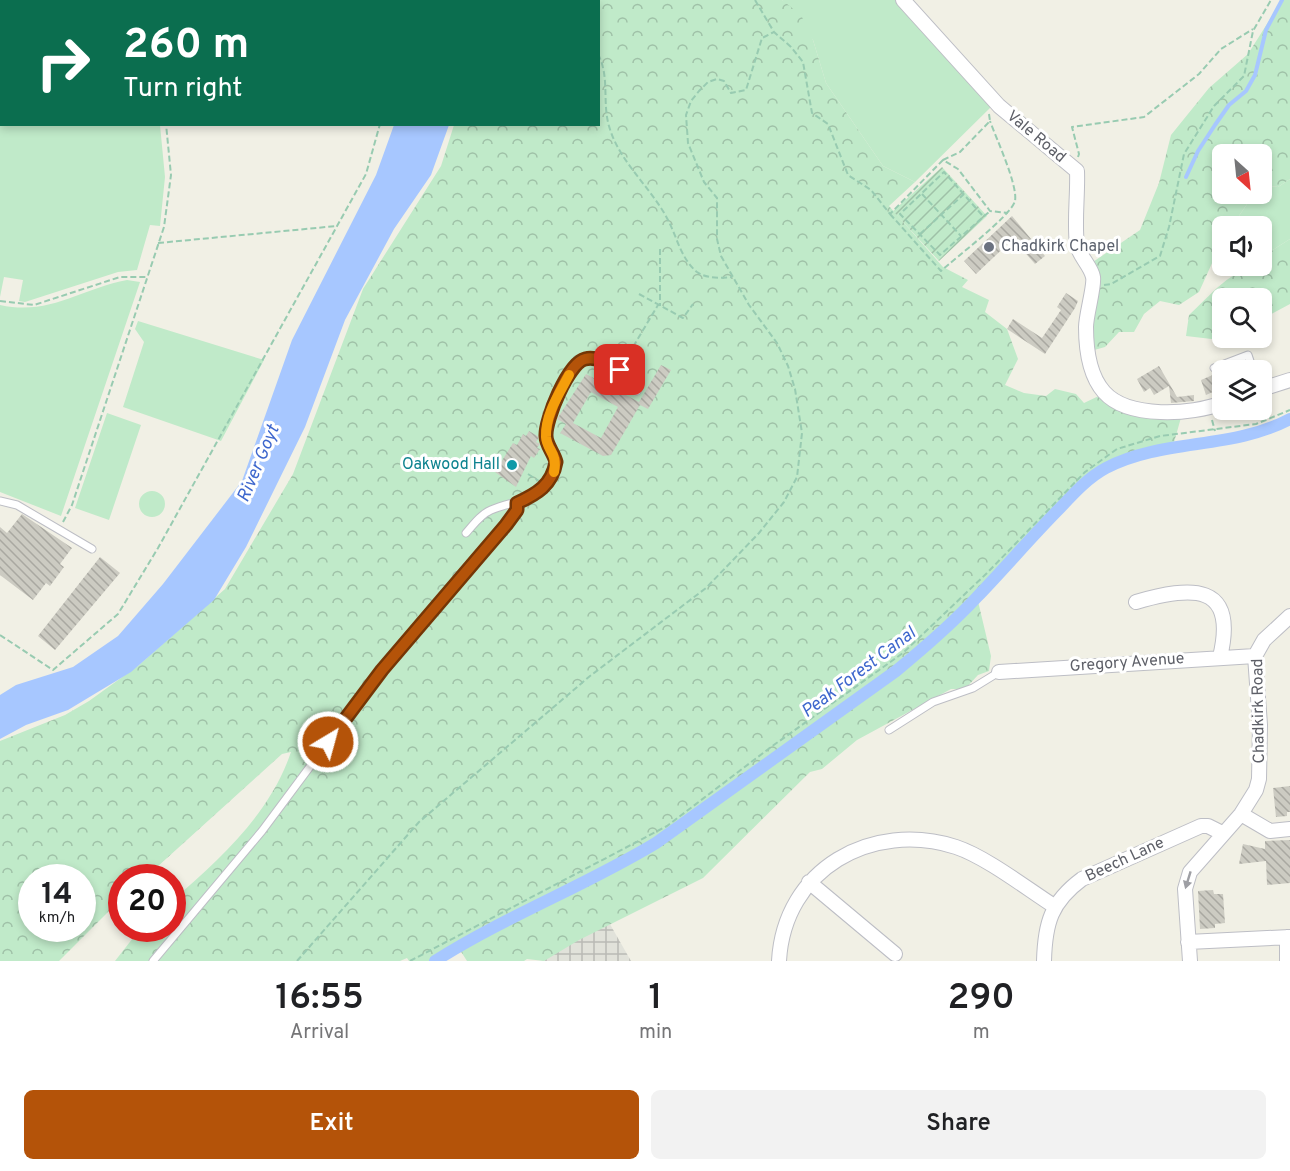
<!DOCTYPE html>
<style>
body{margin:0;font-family:Overpass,sans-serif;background:#f2f2f2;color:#202124;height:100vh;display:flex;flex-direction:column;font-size:22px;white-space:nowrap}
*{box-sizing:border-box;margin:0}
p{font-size:20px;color:#757577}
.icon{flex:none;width:33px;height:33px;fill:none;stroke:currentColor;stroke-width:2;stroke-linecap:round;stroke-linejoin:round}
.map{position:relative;height:961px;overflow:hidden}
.panel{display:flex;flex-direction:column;background:#fff;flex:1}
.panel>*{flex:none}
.hud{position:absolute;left:0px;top:0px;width:600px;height:126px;box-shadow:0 3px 9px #0003;background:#0b6e4f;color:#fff;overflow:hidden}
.needle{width:39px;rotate:153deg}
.controls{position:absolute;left:1212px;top:144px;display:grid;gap:12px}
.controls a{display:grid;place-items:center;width:60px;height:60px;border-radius:9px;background:#fff;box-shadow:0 3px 9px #0003;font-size:30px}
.speed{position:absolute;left:18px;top:864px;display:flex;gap:12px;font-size:30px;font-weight:700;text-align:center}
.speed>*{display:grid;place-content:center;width:78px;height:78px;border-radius:50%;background:#fff;box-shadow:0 3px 9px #0003;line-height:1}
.speed small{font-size:15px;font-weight:400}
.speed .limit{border:9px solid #d22;background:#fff;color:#111}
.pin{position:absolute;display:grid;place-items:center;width:51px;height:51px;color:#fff;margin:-26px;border-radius:12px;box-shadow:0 3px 9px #0006}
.me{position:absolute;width:66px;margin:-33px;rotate:37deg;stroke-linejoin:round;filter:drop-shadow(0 0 4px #0008)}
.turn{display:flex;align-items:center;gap:21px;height:126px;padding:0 24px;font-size:27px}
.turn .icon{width:78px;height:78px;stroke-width:2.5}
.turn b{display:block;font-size:42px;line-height:51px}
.eta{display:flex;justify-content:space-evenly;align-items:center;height:102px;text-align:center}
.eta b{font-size:36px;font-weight:600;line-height:42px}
.action{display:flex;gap:12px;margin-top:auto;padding:12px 24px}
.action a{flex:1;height:69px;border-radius:9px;background:#b45309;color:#fff;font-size:24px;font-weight:600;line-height:69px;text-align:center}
.action a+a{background:#f2f2f2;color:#202124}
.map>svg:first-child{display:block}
.industrial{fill:url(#industrial-grid)}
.grass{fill:#c0eac9}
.forest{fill:url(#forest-crowns);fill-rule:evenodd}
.garden{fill:url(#garden-furrows)}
.water{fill:#a7c7ff}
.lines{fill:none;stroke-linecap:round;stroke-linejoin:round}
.stream{stroke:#a7c7ff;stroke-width:4}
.canal{stroke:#a7c7ff;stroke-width:12}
.building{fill:url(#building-back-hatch);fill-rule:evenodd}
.service-casing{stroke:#bdbec5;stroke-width:9}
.minor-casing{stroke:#bdbec5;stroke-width:16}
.path{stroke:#98cbb1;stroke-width:2;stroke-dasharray:6 3;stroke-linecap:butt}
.service{stroke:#fff;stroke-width:7}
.minor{stroke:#fff;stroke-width:14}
.oneway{fill:#9e9fa4}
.route-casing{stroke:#753606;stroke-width:15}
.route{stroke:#b45309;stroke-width:10}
.slow{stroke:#f59e0b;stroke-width:10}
.worship-dot{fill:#6b7280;stroke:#fff;stroke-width:2}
.culture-dot{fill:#0f9aa8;stroke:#fff;stroke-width:2}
.labels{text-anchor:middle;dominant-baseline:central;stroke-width:6;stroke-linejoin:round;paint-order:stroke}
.street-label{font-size:16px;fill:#5d5f67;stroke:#fff}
.worship-label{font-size:16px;fill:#5b616d;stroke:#fff;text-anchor:start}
.culture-label{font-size:16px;fill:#0d838f;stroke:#fff;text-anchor:end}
.water-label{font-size:18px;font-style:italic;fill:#3e67cd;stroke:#fff}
</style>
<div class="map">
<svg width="1290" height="961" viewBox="0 0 1290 961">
<defs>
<pattern id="industrial-grid" width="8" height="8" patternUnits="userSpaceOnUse" patternTransform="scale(1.5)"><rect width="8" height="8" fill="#e1e2da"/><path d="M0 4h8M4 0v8" fill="none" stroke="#babab5"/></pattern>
<pattern id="forest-crowns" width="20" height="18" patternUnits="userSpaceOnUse" patternTransform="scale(1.5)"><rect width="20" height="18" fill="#c0eac9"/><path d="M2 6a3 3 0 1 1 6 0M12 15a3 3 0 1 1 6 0" fill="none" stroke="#9fc1a7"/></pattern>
<pattern id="garden-furrows" width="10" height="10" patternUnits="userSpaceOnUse" patternTransform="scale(1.5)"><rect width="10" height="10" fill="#c0eac9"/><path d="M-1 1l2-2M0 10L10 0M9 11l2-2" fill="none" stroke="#9fc1a7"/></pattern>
<pattern id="building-back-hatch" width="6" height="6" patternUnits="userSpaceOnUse" patternTransform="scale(1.5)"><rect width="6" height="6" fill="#cccbc2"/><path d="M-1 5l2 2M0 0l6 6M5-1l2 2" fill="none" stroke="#a9a8a1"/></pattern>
</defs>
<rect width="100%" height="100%" fill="#f1f0e5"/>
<path class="industrial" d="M607,919l24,42h-90z"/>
<path class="grass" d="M0,0h146l-144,2v122l158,1 5,52 -5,49 -10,-1 -13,45 -19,2 -93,30 -6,-1 4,-21 -19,-3 -4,20z
M782,0h115l94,107 -76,75 -32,-16 -57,-83 -13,-43z
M1290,179v60l-28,18v-31h-30l22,-32h8v-9l16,2z
M127,280l13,2 -79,234 -61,-24v-187c50,11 80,-16 127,-25z
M138,321l126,39 -43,81 -98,-34 21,-65 -9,-13z
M107,413l34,12 -32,95 -34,-12z
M139 504a13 13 0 1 1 26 0a13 13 0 1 1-26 0Z"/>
<path class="forest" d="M494,0h288l19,15 12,25 13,43 57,83 32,16 -26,24 54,61 25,13 -6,7 27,13 -4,12 22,17 11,30 -13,26 19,8 22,3 9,-7 21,5 8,9 21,-10 17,11 60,10 -9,32c-23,5 -49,11 -70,24 -45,28 -90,87 -126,127l14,59 -2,15 -11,4 -13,14h-14l-94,51 -35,29 -12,3 -107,106 -124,62 -35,21 -17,-2 -3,2h-57l-9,-14 -23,14h-26l-2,-3 -7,3h-285l25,-32 32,-1 1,-28c48,-42 97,-86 118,-148l-9,2 -136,123 -24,1 -1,21 -62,62h-59v-220l65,-26 24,-14 50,-36 86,-76 68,-115 70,-185 78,-123 13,-41 144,-1v-122zM32,878h50v50h-50z
M1282,0h8v179l-12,8 -16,-2v-31h-40v40h32l-22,32h-10v15l-23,51 -20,13 -19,-4 -16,13 -10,18h-15l-14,15 -18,5v-86l53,-36 19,-47 12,-48 38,-47 39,-34z
M1290,239v65l-28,15v-21h-40v40h3l-5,2 -34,-4 3,-21c20,-18 44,-49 73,-49v-9z"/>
<path class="garden" d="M942,167l45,49 -48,45 -46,-50z"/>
<path class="water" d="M394,125h55l-18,50 -37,54 -49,91 -40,107 -59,120 -32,53 -83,72 -63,38 -42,15 -26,14v-44l16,-10 57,-18 45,-31 45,-52 79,-103 50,-141 84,-165z"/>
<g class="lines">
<path class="stream" d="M1186,177l12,-26 17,-26 14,-20 17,-14 9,-16 11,-45 16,-30"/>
<path class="canal" d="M435,961c71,-45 150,-75 221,-118l240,-172c28,-23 56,-47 81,-74 29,-30 55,-61 84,-90 13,-14 28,-30 45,-39 58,-30 126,-18 184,-49"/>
</g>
<path class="building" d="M1012,216l33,40 -10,8 -22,-25 -37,35 -12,-13z
M1066,293l12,8 -3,7 -30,46 -38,-25 6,-10 29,19 19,-28 -4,-3z
M661,365l10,5 -23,39 -8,-4 -29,50 -8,1 -43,-23 6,-9 -9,-5 29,-45 53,28zM591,392l27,15 -17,31 -28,-15z
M1159,366l18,31 17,-2v6l-23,2 -2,-17 -15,9 -4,-7 -6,4 -7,-13z
M1222,371v17l-16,7 -5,-15z
M529,431l10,6 -3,5 4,2 -3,4 3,1 -6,9 -3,-2 -15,31 -21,-15 18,-29 4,2 6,-11 3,2z
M22,514l50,34 -12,16 4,3 -14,19 -4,-3 -13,17 -33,-25v-48l7,6z
M100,557l20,16 -65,77 -17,-14z
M1290,786v26h-3v4l-11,1 -3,-29z
M1290,840v43l-23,2 -1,-24 -27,3 4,-20 22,5v-8z
M1213,890l1,4h9l2,29 -10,1v4l-15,1 -2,-38z"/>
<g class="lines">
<g class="service-casing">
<path id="service" d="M1214,368l34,-13 5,15
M0,501l17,4 75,44
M466,533c7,-8 15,-19 25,-23 29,-12 58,-8 65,-48 -2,-9 -10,-17 -10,-26 0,-21 20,-64 36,-77 19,-2 53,11 55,32
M889,730l44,-28 40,-14 26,-16
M153,961l109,-130 120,-161 124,-144 11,-16v-7"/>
</g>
<g class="minor-casing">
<path id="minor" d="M903,0l96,106 78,65c1,24 -3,50 0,74 2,11 14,21 16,32 2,8 -7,38 -7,50 0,22 3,48 18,65 24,27 88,23 118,11
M1262,389l28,-9
M1136,602c55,-16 102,-20 84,55
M999,672l256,-16
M1241,814l29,17 20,-2
M809,882l86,72
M1287,937v24
M1188,942l102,-5
M779,961c5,-92 93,-141 177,-114 30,10 70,41 98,59
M1044,961c1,-38 7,-59 38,-82l119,-53h7l14,7
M1190,961l-5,-72 5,-17 51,-58 15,-24 3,-11 1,-54 -5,-69 9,-16 26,-24"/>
</g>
<path class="path" d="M152,0v2
M573,0v2
M755,0l19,32 17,15 12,15 9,51 16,11 20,51 23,15 19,24 53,-54 15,9 32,42 18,2
M420,2l1,-2
M598,54c12,23 4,48 11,72 10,36 42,61 59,94 9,17 13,39 29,52 10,7 24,6 35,5
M1078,157l1,-3 -7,-27 72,-10 55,-43 22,-25 32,-20
M943,160l17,-8 30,-31 -1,-7
M922,194l39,42
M890,214l51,57c14,-13 70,-55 74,-70 3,-16 -19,-63 -25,-80
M982,215l-38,-43 -44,42 40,41 50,-44
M920,234l44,-40
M158,243l179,-17
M660,249v57
M1104,285l7,-1 49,-28 9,-29 15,-73 30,-48 30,-30 9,-45 18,-31
M639,294l44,24 10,-14
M0,301l34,4 86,-28h26
M624,362l34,-57
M1212,420l3,11
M528,474l11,7
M63,522l9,-17 92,-278 7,-52 -5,-51
M0,635l53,35 65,-56 40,-66 208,-374 14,-50
M297,961l122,-139 171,-146 116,-88 53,-55 25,-31 13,-25 5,-44 -7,-44 -7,-23 -11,-23 -28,-38 -28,-49 -4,-17v-41l-13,-16 -16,-39 -2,-28 5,-14 8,-10 9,-9 9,-3 7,2 7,12 15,-3 16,-52 12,-6
M410,961l257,-135 104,-79 132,-94 84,-80 98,-101 32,-23 43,-13 96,-12 34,-14"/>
<use href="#service" class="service"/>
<use href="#minor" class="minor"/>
</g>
<defs><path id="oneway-solid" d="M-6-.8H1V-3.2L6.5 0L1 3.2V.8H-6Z" transform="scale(1.5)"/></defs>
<use class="oneway" href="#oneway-solid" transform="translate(1188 880) rotate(107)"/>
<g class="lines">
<g class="route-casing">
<path id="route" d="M328,742l54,-72 124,-145 11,-15v-7c20,-9 35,-18 39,-41 -2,-9 -10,-17 -10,-26 -1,-16 22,-73 39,-77 12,-3 24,5 35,11"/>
</g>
<use href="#route" class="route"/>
<path class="slow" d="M554,472c4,-19 -7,-21 -8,-35 -1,-22 13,-43 23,-62"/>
</g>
<circle class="worship-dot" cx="989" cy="247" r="6"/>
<circle class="culture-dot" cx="512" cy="465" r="6"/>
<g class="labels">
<g class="street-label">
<text transform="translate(1036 137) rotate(40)">Vale Road</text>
<text transform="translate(1127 663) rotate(-4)">Gregory Avenue</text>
<text transform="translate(1259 711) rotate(-91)">Chadkirk Road</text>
<text transform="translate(1125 860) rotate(-25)">Beech Lane</text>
</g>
<g class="worship-label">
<text x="1001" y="247">Chadkirk Chapel</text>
</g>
<g class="culture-label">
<text x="500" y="465">Oakwood Hall</text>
</g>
<g class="water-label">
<text transform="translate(259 464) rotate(-67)">River Goyt</text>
<text transform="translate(859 673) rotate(-37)">Peak Forest Canal</text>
</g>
</g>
</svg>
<div class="controls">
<a><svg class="needle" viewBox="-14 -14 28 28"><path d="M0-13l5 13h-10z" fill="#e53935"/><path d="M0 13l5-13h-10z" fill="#757577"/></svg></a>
<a><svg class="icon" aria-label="sound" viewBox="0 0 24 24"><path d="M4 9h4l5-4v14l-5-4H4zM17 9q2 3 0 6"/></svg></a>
<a><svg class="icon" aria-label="search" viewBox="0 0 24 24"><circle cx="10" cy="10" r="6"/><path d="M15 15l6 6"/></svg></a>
<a><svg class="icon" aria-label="layers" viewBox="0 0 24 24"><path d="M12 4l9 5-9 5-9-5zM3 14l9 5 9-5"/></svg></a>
</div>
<div class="speed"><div>14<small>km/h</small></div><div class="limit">20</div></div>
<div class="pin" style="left:620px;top:370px;background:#d93025"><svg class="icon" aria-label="arrive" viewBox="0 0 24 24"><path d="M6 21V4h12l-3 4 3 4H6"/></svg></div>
<svg class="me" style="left:328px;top:742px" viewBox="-20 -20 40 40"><circle r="17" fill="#b45309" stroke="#fff" stroke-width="3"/><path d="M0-11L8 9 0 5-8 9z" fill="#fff"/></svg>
<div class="hud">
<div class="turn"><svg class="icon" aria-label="right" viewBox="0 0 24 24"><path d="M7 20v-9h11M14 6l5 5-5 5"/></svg><div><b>260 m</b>Turn right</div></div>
</div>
</div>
<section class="panel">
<div class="eta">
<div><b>16:55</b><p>Arrival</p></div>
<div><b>1</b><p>min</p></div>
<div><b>290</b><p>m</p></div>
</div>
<div class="action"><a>Exit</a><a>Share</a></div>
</section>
